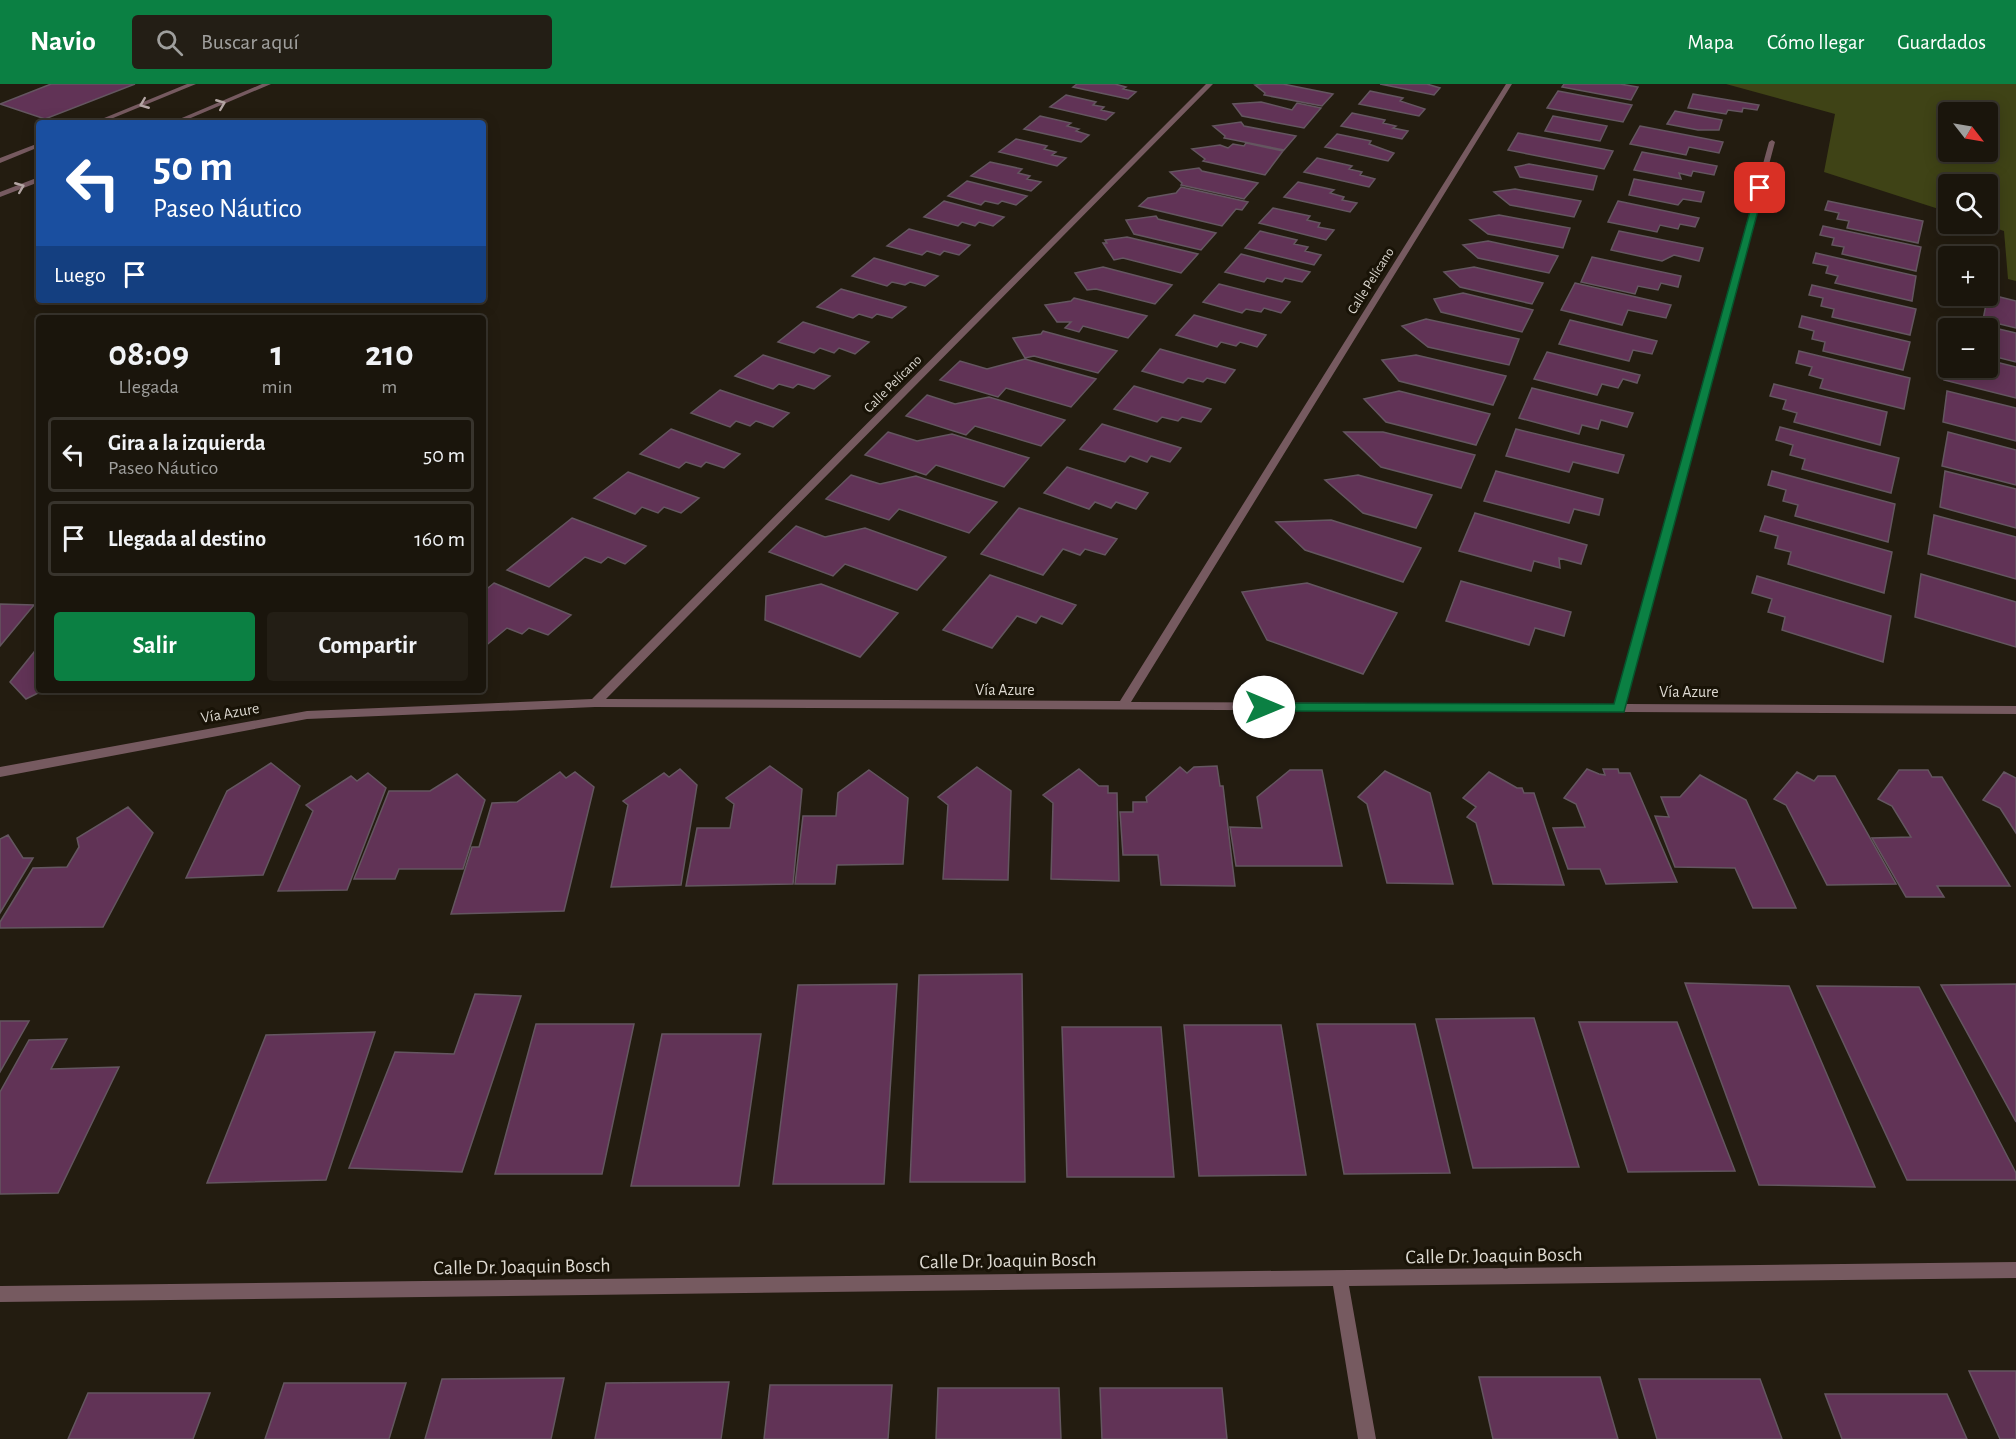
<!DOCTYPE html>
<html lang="es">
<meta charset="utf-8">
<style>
body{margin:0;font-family:"Alegreya Sans",sans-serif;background:#231e15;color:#f1f3f6;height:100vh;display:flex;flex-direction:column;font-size:22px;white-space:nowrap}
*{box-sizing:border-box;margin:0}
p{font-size:20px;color:#9f9f9d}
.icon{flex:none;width:33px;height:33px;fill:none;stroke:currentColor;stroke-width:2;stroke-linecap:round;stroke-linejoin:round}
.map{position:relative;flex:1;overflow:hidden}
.panel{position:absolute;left:36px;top:231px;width:450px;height:378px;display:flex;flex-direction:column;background:#1a150c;border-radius:6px;box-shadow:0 3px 15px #0003,0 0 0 2px #38342d}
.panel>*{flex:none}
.hud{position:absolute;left:36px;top:36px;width:450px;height:183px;border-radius:6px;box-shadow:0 3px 15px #0003,0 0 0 2px #38342d;background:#1a4fa0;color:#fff;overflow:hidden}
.needle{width:39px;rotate:121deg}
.fabs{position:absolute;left:1938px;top:18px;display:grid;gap:12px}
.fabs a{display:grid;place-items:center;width:60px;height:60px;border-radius:6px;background:#1a150c;box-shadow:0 3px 15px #0003,0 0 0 2px #38342d;font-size:30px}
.pin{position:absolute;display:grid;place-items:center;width:51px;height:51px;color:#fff;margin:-26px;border-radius:12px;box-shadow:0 3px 9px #0006}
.me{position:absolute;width:66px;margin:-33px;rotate:90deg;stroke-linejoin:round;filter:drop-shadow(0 0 4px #0008)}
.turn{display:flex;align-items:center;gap:21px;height:126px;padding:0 18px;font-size:27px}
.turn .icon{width:78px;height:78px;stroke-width:2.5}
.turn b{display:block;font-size:42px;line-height:51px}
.then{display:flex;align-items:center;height:57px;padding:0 18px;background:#0003;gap:12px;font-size:22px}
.eta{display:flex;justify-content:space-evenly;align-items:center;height:102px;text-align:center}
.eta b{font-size:36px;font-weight:700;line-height:42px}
.button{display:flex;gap:12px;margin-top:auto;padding:12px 18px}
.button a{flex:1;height:69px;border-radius:6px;background:#0b8043;color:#fff;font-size:24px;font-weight:700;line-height:69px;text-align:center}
.button a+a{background:#231e15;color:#f1f3f6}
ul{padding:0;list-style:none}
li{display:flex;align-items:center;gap:18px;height:75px;margin:0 12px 9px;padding:0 6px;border:3px solid #38342d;border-radius:6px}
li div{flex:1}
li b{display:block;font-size:22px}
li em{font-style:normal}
header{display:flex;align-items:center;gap:36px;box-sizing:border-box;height:84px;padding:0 30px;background:#0b8043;color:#fff}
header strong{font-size:28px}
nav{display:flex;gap:33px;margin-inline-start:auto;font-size:21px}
.search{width:420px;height:54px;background:#231e15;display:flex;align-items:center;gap:15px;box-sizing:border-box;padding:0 21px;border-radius:6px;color:#9f9f9d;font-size:22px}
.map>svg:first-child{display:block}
.green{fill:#3f4316;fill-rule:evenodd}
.building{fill:#613356;stroke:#645660;stroke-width:1.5}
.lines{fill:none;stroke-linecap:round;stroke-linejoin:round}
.minor{fill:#765a60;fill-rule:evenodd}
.tertiary{fill:#765a60;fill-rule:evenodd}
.oneway{stroke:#b4a6a4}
.route{fill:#0b8043;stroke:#07532c;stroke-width:1.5}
.labels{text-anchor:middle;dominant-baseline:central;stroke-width:6;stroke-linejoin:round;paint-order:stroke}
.far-street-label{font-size:14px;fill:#ddd9d1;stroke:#191307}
.street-label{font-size:16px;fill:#ddd9d1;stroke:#191307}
.near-street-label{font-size:20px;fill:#ddd9d1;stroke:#191307}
</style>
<header>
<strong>Navio</strong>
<div class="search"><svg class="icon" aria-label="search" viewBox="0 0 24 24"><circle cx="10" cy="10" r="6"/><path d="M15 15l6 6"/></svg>Buscar aquí</div>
<nav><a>Mapa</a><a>Cómo llegar</a><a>Guardados</a></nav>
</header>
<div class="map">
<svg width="2016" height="1355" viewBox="0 0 2016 1355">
<rect width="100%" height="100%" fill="#231c10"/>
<path class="green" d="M1726,0h290v197l-8,-2 -4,-48 -21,-7h5v-40h-40v28l-124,-40 11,-58zM1948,28h40v40h-40z"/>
<path class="building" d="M51,0h84l-90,35 -45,-15z
M1077,0h38l11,3 -3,2 13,3 -8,7 -55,-12z
M1263,0h20l50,10 -11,12 -58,-11 1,-2 -10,-8z
M1380,0h47l13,4 -6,7z
M1564,0h56l18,3 -7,13 -69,-13z
M1370,7l33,7 -3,3 25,8 -6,7 -60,-12z
M1558,7l74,14 -9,17 -76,-14z
M1693,10l66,11 -2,5 -14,-2 -1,4 -14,-2 -2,4 -38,-6z
M1066,11l30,7 -3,3 11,2 -3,3 13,3 -8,7 -56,-13z
M1261,18l31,8 5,-7 24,5 -17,20 -62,-12 -9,-12z
M1675,27l47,9 -3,10h-21l-31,-6z
M1352,29l33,7 -2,3 13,3 -3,2 15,3 -6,8 -61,-13z
M1040,32l31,7 -4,3 12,3 -3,2 13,4 -8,7 -57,-13z
M1553,32l54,10 -7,15 -55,-10z
M1241,38l3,4 52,10 -12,14 -60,-12 1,-2 -12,-10z
M1640,42l83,16 -4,11 -30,-6 -3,8 -56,-11z
M1518,49l95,18 -9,18 -96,-19z
M1337,50l34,7 -2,3 25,9 -6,8 -63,-14z
M1016,55l31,7 -3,3 12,3 -4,3 14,3 -9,8 -58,-14z
M1246,59l37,8 -18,24 -62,-14 2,-2 -13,-10 28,-4 8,3 5,-4 11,2z
M1642,68l75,14 -3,9 -21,-4 -2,5 -12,-3 2,6 -47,-9z
M1317,74l35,8 -3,3 13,3 -2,3 15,4 -6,8 -65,-15z
M990,78l32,7 -4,4 12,3 -3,3 14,3 -10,9 -60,-15z
M1529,80l68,12 -4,14 -73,-13 -5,-10z
M1199,84l3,3 56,12 -14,16 -63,-14 1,-2 -12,-11z
M1634,95l70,13 -3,10 -18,-3 -5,6 -49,-10z
M967,97l60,15 -11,9 -14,-4 -4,3 -13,-3 -4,4 -33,-9z
M1298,98l36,8 -4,3 14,4 -2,3 15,3 -7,9 -66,-15z
M1181,103l67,15 -6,8 -6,-1 -14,17 -83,-20 9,-8 28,-5z
M1515,105l66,12 -7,16 -64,-12 -16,-13z
M944,117l60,16 -11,9 -14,-4 -4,4 -13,-4 -4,4 -34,-9z
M1618,117l81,17 -4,9 -15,-3 -2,5 -18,-4 -3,7 -49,-10z
M1828,117l95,20 -5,22 -71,-15 2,-7 -12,-2 2,-6 -14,-3z
M1273,124l37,8 -3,4 13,3 -2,4 16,3 -8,10 -67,-17z
M1499,131l71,13 -7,20 -75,-14 -18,-14z
M1156,132l2,3 58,14 -15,17 -67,-16 -8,-14z
M1823,142l98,21 -5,24 -74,-17 2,-7 -12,-2 2,-7 -14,-3z
M909,145l61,16 -11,10 -15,-4 -4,4 -13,-4 -5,4 -35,-9z
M1260,147l37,9 -3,4 14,3 -3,4 16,4 -7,10 -69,-17z
M1619,147l84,17 -4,13 -25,-6 -12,6 -51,-11z
M1127,153l71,17 -17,19 -58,-15 -9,2 -11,-17h4l-2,-3z
M1488,157l70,15 -9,17 -71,-15 -15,-13z
M1816,169l100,23 -4,25 -77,-18 3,-7 -12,-3 2,-7 -15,-3z
M1241,170l69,18 -8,10 -17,-4 -3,4 -15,-4 -3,4 -39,-10z
M1592,173l89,19 -3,11 -17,-4 -3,7 -20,-4 -3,8 -54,-12z
M874,174l64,18 -13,10 -15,-4 -5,3 -13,-3 -5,4 -35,-10z
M1103,183l69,18 -17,19 -59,-15 -9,1 -12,-17z
M1474,183l69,16 -11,21 -72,-17 -16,-15z
M1575,199l96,22 -5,13 -38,-8 -6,15 -61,-15z
M1219,200l71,18 -9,11 -17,-5 -3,4 -15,-3 -4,4 -39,-11z
M1812,201l104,24 -6,26 -78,-18 2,-8 -13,-3 2,-8 -14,-3z
M841,205l65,18 -14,11 -15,-4 -5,4 -13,-4 -6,4 -36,-11z
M1463,209l70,17 -11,22 -81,-20 -7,-13z
M1988,210l28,7v27l-33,-8z
M1074,214l73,18 -19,22 -45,-12 -4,6 -14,-4 6,-6h-14l-12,-17 26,-4z
M1194,231l72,20 -9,12 -17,-5 -4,4 -15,-4 -4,5 -41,-12z
M1802,232l108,26 -7,28 -80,-19 2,-9 -13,-3 2,-8 -15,-4z
M1426,235l93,20 -10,26 -81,-18 -26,-21z
M1570,236l87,21 -5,13 -19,-4 -4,11 -70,-17z
M803,238l66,20 -14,12 -16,-6 -5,5 -14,-5 -6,5 -36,-11z
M1969,238l47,11v29l-28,-7v-27h-20z
M1043,247l74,20 -19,22 -64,-17 -9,2 -12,-20 28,-4z
M1160,265l75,21 -10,13 -18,-5 -4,4 -15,-4 -5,5 -41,-12z
M1799,267l111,27 -6,31 -84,-21 3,-9 -14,-4 3,-8 -16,-4z
M1547,268l93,23 -3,8 -14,-4 -5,9 -16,-4 -5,11 -63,-16z
M763,271l67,21 -16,13 -16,-5 -5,4 -14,-4 -6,5 -38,-13z
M1416,271l90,21 -13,29 -94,-24 -17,-21z
M1948,273v11h40v-8l28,7v31l-72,-18z
M1025,275l71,20 -25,28 -65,-19 -8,9 -58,-17 20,-19 27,8z
M1774,300l113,28 -7,33 -86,-23 3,-9 -14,-4 3,-9 -16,-4z
M1134,302l77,23 -10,13 -19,-5 -4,4 -16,-4 -5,5 -43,-13z
M1532,304l101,25 -6,14 -26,-7 -3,9 -16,-4 -3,9 -60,-16z
M720,306l69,23 -16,14 -17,-6 -6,5 -14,-5 -6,6 -39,-14z
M1399,307l91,23 -14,31 -90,-23 -22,-23z
M1947,307l69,17v33l-73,-19z
M927,311l28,9 34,-7 76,23 -24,26 -66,-20 -9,9 -60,-19z
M1102,340l79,24 -11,14 -19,-6 -4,6 -17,-6 -5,6 -45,-13z
M1780,343l119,31 -8,35 -89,-24 3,-10 -15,-4 3,-10 -17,-5z
M671,345l69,25 -16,14 -18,-6 -5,5 -15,-5 -7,6 -39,-14z
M1516,345l108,26 -6,18 -45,-11 -4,10 -63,-16z
M888,348l29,9 35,-7 77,24 -25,29 -68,-22 -10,10 -61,-20z
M1344,348h39l92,23 -14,33 -80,-21z
M1948,348l68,18v35l-74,-19z
M1067,383l81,26 -12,16 -20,-7 -5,6 -16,-6 -6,7 -45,-16z
M1496,387l107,28 -4,16 -25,-6 -5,14 -85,-22z
M1772,387l123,33 -7,38 -93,-26 3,-11 -15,-4 3,-11 -18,-5z
M1945,387l71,18v39l-76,-21z
M628,388l71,26 -18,15 -17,-6 -6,6 -16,-6 -7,7 -41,-16z
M851,391l29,9 36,-8 81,26 -28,31 -70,-24 -10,11 -63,-21z
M1358,391l74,20 -16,33 -53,-15 -38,-33z
M1019,424l98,31 -12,16 -20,-6 -5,6 -17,-6 -20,26 -62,-21z
M1475,429l112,32 -6,19 -22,-6 1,10 -26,-7 -3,10 -72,-20z
M1934,431l82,22v42l-88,-25z
M1765,432l127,36 -8,41 -96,-29 3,-12 -16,-4 3,-12 -18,-5z
M572,434l74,28 -21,18 -17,-7 -7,6 -16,-6 -36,30 -42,-17z
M1331,436l90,28 -18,34 -98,-32 -29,-28z
M796,442l29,11 40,-9 81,29 -29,33 -72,-26 -12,12 -64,-24z
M1921,490l95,28v45l-101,-30z
M990,491l86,30 -14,19 -21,-8 -5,7 -19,-7 -25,32 -49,-18z
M1757,492l134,40 -8,46 -101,-32 3,-13 -17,-5 4,-13 -20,-6z
M1461,497l110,31 -7,24 -29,-8 -6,17 -83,-24z
M494,499l77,32 -23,20 -19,-7 -7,6 -15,-6 -24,20v-56z
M1307,499l90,30 -34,61 -96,-34 -25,-48z
M821,500l77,29 -38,44 -95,-37 1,-24z
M0,520l34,1 -34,41z
M39,562v44h5l-18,9 -16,-17z
M271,679l29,23 -37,89 -77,3 41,-87z
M770,682l32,23 -9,95 -107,2 11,-58h33l4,-24 -8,-6z
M1217,682l3,20h3l12,100 -74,-1 -3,-30h-35l-3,-43h13v-10h14l-1,-5 34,-30 7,6 7,-6z
M977,683l34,24 -3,89 -65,-1 5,-74 -10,-8z
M680,685l17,16 -16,100 -70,2 17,-82 -5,-4 41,-28 5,4z
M1079,685l20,17h9v7h9l2,88 -68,-2 2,-76 -10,-8z
M1587,685l12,5 6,1 -2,-6h15l1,4h11l47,109 -71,2 -6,-15h-32l-15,-41 32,-1 -9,-23 -12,-6z
M869,686l39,28 -5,66 -66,1 -2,19h-40l8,-68h33l2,-23z
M1290,686h32l20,96h-106l-6,-39 32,1 -5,-31z
M1899,686h29l4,7h10l68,109h-73l7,11h-38l-34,-59 39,-1 -19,-31 -14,-7z
M1385,687l45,22 23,91 -66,-1 -20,-79 -9,-7z
M560,688l6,6 9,-6 19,15 -30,124 -113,3 21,-67h7l13,-44 25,-1z
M1489,688l28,16h5l2,5h10l30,92 -71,-1 -17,-61 -9,-6 9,-10 -13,-9z
M1797,688l17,9 4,-5h17l61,108 -69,1 -41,-80 -12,-6z
M2004,688l12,6v55l-16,-25 -17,-8z
M368,689l18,15 -39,102 -69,1 35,-80 -7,-6 45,-29 6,5z
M457,690l28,26 -22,69h-64l-4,10h-41l35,-88h41z
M1700,691l46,25 50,108h-43l-18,-40 -60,-1 -20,-51 14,1 -8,-20h19z
M128,723l25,26 -50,94 -103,1v-6l33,-54 34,-1 12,-20 -2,-9z
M8,751l15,23h10l-33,55v-74z
M1022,890l3,208h-115l9,-207z
M1685,899l104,3 86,201 -116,-2z
M897,900l-13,200h-111l25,-199z
M2016,900v138l-75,-137z
M1817,902l102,1 97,186v7h-109z
M475,910l46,2 -59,176 -113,-4 46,-116 59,2z
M1534,934l45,149 -106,1 -37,-149z
M0,937h29l-29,51z
M1579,938h98l58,149 -107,1z
M536,940h98l-32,150h-107z
M1317,940h98l35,149 -106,1z
M1184,941h97l25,150 -107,1z
M1062,943h99l13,150h-107z
M375,948l-49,148 -119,3 59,-148z
M662,950h99l-22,152h-108z
M67,955l-16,30 68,-2 -61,126 -58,1v-102l29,-52z
M1969,1287h47v68h-16z
M1479,1293h121l18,62h-125z
M564,1294l-13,61h-126l17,-60z
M1639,1295h121l22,60h-125z
M729,1298l-8,57h-126l11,-56z
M284,1299h122l-17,56h-124z
M770,1301h122l-4,54h-124z
M938,1304h121l2,51h-125z
M1100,1304h122l5,51h-125z
M88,1309h122l-17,46h-125z
M1825,1310h122l20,45h-125z"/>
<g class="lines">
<path class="minor" d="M1206,0h7l-607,615 514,2 386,-617h6l-381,618 483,2 155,-562 3,-2 3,2 -149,562 390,2v8l-1421,-7 -288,12 -307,58v-10l307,-56 285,-12z
M2016,1178v16l-667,8 27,153h-18l-25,-153 -1333,16v-16z"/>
<path class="tertiary" d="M187,0h9l-95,39h-9z
M262,0h9l-92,39h-9z
M39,59v4l-39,16v-5z
M39,93v5l-39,15v-5z"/>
</g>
<defs><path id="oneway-chevron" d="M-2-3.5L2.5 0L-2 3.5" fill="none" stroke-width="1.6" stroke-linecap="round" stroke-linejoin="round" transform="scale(1.5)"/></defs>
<g class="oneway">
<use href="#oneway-chevron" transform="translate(144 20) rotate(158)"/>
<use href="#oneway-chevron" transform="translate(221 20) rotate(-22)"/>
<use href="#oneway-chevron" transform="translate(20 103) rotate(-22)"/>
</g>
<path class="route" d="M1757,102l7,2 -140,524 -364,-1 -2,-4 6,-4 350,1z"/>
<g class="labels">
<g class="far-street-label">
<text transform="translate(1371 197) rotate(-58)">Calle Pelícano</text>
<text transform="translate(893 300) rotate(-45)">Calle Pelícano</text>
</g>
<g class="street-label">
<text x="1005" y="606">Vía Azure</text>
<text x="1689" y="608">Vía Azure</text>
<text transform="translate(230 629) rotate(-10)">Vía Azure</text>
</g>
<g class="near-street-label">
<text transform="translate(1494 1172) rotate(-1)">Calle Dr. Joaquin Bosch</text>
<text transform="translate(1008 1177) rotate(-1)">Calle Dr. Joaquin Bosch</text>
<text transform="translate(522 1183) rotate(-1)">Calle Dr. Joaquin Bosch</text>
</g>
</g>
</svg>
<div class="fabs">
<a><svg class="needle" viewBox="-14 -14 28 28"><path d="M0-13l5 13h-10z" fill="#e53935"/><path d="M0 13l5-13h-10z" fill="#9f9f9d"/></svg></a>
<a><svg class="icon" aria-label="search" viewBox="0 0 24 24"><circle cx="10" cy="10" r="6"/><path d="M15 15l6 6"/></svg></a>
<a>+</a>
<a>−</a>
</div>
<div class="pin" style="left:1760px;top:104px;background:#d93025"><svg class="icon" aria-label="arrive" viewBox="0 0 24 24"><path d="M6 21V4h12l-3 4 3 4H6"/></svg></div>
<svg class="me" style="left:1264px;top:623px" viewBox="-20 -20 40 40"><circle r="19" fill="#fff"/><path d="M0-13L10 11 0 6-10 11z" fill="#0b8043"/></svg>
<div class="hud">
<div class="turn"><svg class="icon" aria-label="left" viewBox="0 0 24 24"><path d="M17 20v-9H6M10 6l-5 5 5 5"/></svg><div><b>50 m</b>Paseo Náutico</div></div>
<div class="then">Luego<svg class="icon" aria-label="arrive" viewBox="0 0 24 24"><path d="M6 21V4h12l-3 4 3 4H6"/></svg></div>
</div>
<section class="panel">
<div class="eta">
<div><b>08:09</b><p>Llegada</p></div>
<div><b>1</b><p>min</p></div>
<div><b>210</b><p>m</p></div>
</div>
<ul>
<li><svg class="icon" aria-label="left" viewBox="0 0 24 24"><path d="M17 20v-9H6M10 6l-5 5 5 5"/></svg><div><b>Gira a la izquierda</b><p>Paseo Náutico</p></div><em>50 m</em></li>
<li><svg class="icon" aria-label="arrive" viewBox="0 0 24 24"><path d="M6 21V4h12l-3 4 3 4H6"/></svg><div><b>Llegada al destino</b></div><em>160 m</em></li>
</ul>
<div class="button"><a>Salir</a><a>Compartir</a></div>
</section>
</div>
